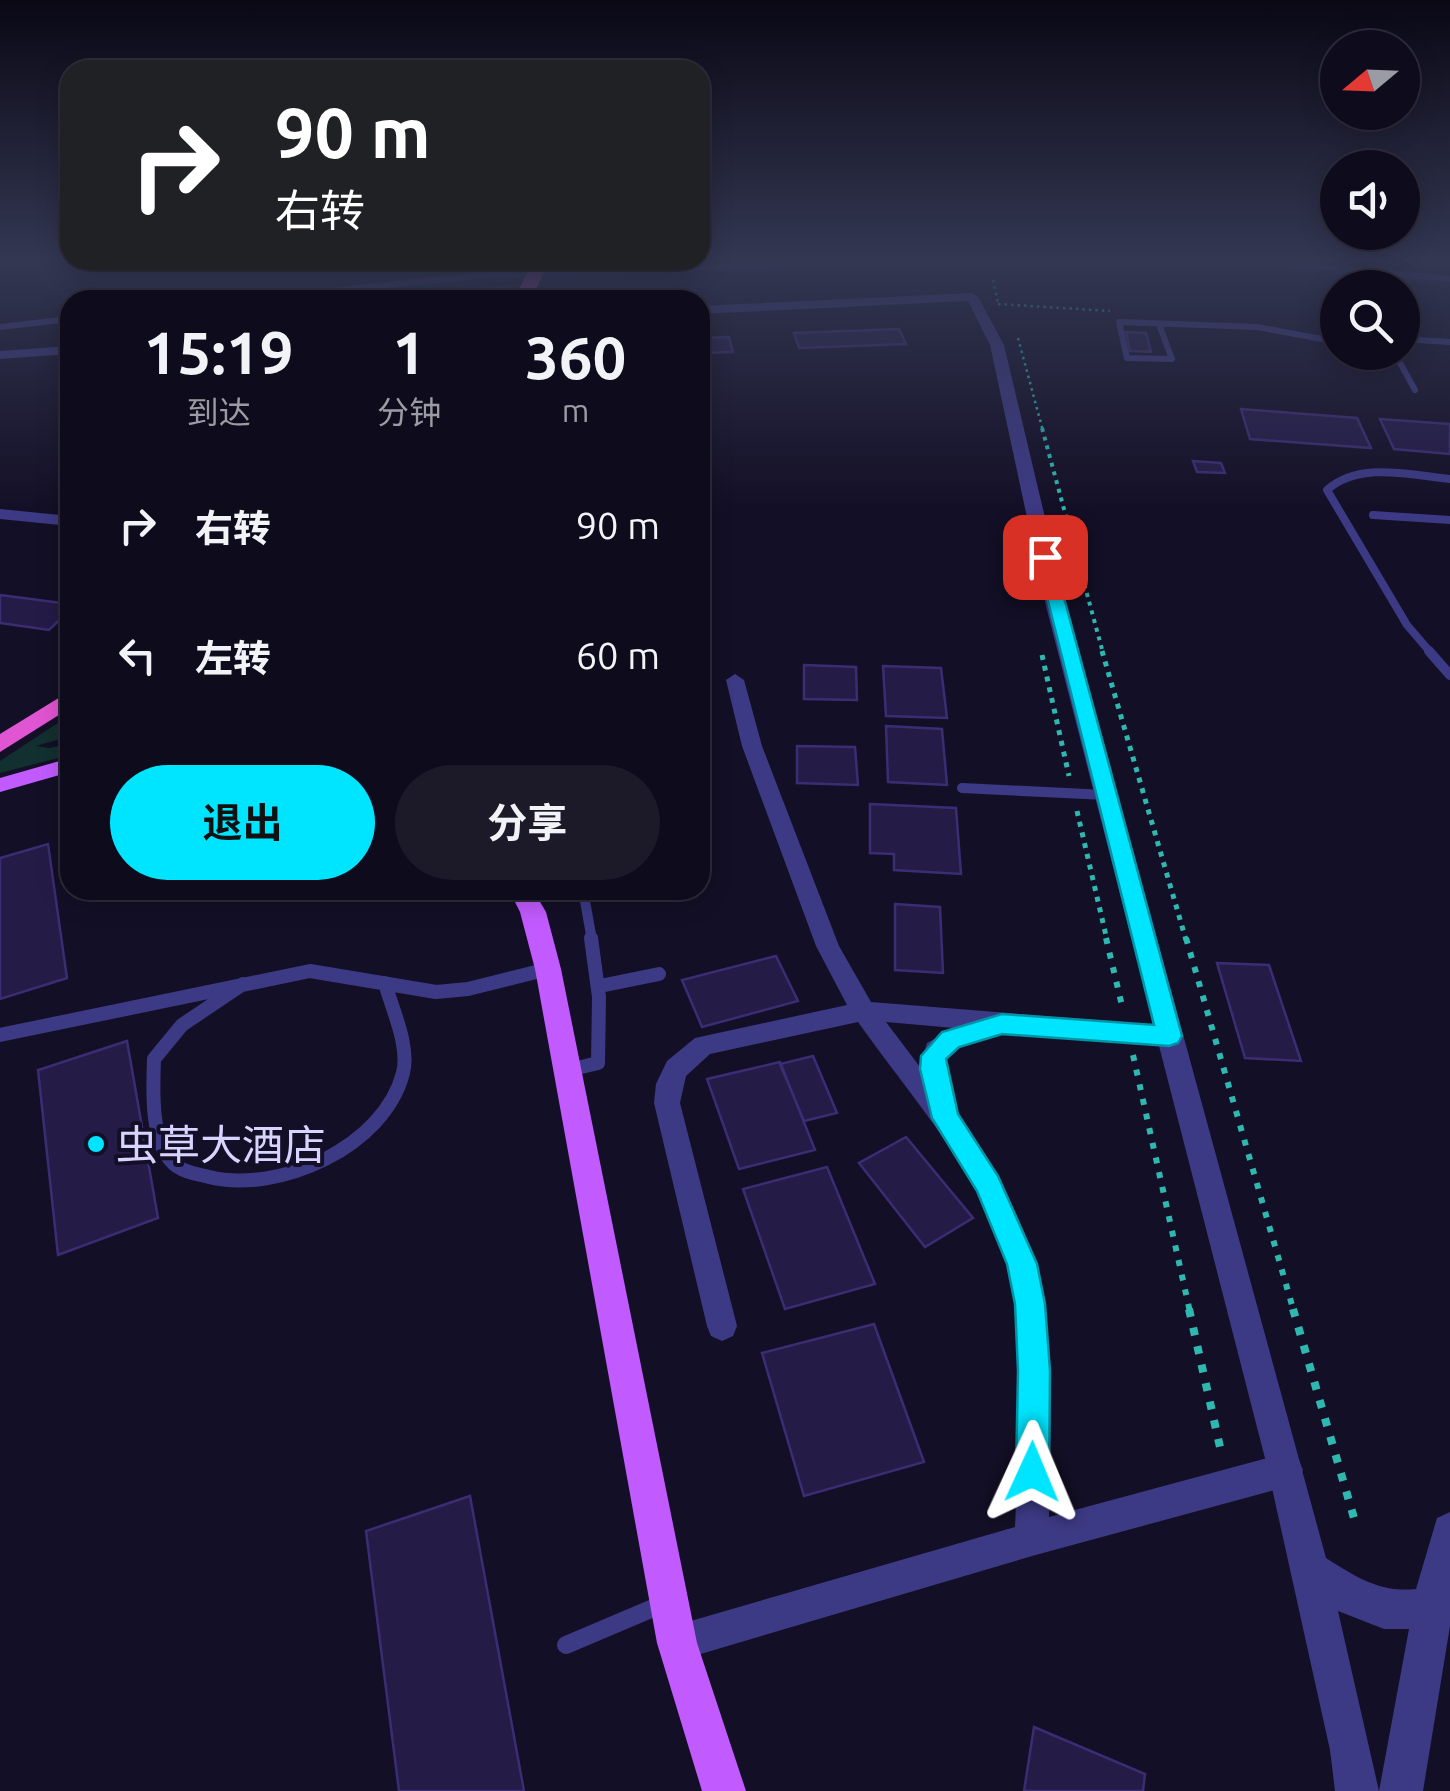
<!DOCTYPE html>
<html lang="zh">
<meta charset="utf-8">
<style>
body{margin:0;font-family:Ubuntu,"Noto Sans SC",sans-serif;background:#1c1929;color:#f1f3f6;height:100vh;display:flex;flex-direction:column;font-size:38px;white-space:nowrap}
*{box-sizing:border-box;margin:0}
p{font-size:32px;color:#9b9ba3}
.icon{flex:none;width:55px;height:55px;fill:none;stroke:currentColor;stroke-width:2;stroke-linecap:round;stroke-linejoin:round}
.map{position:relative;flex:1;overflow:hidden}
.drawer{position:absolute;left:60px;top:290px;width:650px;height:610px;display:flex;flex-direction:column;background:#0e0b1c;border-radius:30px;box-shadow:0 5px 25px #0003,0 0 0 2px #2e2b3b}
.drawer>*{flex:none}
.guide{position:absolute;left:60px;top:60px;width:650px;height:210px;border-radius:30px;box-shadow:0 5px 25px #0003,0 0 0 2px #2e2b3b;background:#202124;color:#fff;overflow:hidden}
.needle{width:65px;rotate:251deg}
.buttons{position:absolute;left:1320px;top:30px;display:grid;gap:20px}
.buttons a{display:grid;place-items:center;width:100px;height:100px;border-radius:50%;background:#0e0b1c;box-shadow:0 5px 25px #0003,0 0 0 2px #2e2b3b;font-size:50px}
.pin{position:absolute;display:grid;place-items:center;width:85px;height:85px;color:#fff;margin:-42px;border-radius:20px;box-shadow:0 5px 15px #0006}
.me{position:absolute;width:110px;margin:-55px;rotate:1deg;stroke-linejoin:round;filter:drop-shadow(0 0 8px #0008)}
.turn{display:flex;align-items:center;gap:35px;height:210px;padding:0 50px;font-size:45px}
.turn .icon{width:130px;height:130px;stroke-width:2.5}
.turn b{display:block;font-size:70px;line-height:85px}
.eta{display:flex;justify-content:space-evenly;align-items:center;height:170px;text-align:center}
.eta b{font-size:60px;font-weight:700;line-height:70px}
.action{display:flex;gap:20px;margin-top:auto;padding:20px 50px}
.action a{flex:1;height:115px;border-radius:60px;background:#00e5ff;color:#111;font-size:40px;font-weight:700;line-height:115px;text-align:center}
.action a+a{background:#1c1929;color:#f1f3f6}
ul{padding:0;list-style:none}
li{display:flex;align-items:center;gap:30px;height:130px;padding:0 50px}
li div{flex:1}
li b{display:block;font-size:38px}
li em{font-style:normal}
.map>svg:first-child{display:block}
.green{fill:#12302f}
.water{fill:#0c2248}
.building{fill:#241b47;stroke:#3b2d73;stroke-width:2.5}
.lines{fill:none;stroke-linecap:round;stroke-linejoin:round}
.path-far4{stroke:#2fb8b0;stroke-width:2.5;stroke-dasharray:2.5 4;stroke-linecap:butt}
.path-far3{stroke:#2fb8b0;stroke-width:4;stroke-dasharray:4 5;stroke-linecap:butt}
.path-far2{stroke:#2fb8b0;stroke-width:5;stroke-dasharray:5 6;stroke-linecap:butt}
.path-far1{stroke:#2fb8b0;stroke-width:6;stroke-dasharray:6 9;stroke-linecap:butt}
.path{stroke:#2fb8b0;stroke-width:8;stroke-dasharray:8 11;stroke-linecap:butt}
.service-far4{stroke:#3d3a85;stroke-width:6}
.service-far3{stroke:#3d3a85;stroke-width:8}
.service-far2{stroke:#3d3a85;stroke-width:10}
.service-far1{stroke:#3d3a85;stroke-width:14}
.service{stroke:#3d3a85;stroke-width:18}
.minor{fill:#3d3a85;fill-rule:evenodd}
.tertiary{fill:#3d3a85;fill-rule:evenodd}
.primary{fill:#c25bff;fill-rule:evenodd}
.trunk{fill:#e055d1;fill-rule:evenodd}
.trunk-bridge{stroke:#e055d1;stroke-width:15}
.route{fill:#00e5ff;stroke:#0095a6;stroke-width:2.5}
.poi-dot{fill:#00e5ff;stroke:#130f26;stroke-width:4}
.labels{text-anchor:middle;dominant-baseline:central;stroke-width:8;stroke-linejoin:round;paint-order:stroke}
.near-poi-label{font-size:42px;fill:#d9d4ff;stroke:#130f26;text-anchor:start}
</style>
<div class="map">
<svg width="1450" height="1791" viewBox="0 0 1450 1791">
<rect width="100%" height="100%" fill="#130f26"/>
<path class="green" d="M518,284l-8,16h-169z
M70,715v21l-34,10 14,2 20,-5v12l-70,18v-12z"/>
<path class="water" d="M932,258l324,5 194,19v4l-204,-19 -313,-4 -147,10 -83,-2 -227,12 -162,17h-44l193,-21 234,-12 83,2z"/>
<path class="building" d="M899,329l7,15 -107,4 -5,-15z
M1126,332l20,1 5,19 -21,-1z
M729,337l4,15 -33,1v-15z
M1241,409l116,9 14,30 -121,-9z
M1380,419l70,5v30l-56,-5z
M1193,461l28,2 4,10 -28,-1z
M0,595l70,9v6l-21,20 -49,-7z
M804,665l52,2 1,33 -53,-1z
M883,666l58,2 6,50 -61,-2z
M886,726l56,3 5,56 -59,-3z
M797,746l58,1 3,38 -61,-2z
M870,804l86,4 5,66 -67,-4v-16l-24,-1z
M48,844l19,134 -67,21v-141z
M895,904l45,3 3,66 -48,-3z
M776,956l22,45 -96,26 -20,-47z
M1217,963l52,2 32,96 -56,-3z
M127,1041l31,177 -100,37 -20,-185z
M813,1056l24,57 -33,8 -24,-57z
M780,1062l35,88 -76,19 -32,-90z
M906,1137l67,81 -48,29 -66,-84z
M827,1167l48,117 -90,25 -42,-120z
M874,1324l50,138 -120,34 -42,-143z
M470,1496l54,295h-125l-33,-260z
M1034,1727l111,47 -2,17h-119z"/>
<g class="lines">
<path class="path-far4" d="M993,280l5,23
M998,304l112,7
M1018,338l25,93"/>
<path class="path-far3" d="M1042,428l61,225"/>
<path class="path-far2" d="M1102,651l84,289
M1042,655l27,121
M1077,811l30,129"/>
<path class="path-far1" d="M1106,938l17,72
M1186,938l108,374
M1133,1055l57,257"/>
<path class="path" d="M1189,1309l31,138
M1293,1309l61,209"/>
<path class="service-far4" d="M1027,258l218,2 205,19
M239,260l-3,5 6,2h146l72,-7
M253,300c71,-8 142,-17 213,-23 144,-12 289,-8 434,-19
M1159,324l13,35 -45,-1 -8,-36 138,5 81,15
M0,327l70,-8
M1402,339l48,3
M1373,352l24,6
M1394,352l21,38"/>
<path class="service-far3" d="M1373,515l77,5
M1431,653l-24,-28 -80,-135c33,-29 83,-15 123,-11"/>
<path class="service-far2" d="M1429,651l21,24
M962,788l144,7
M583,890l9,50"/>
<path class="service-far1" d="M243,984l-61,41 -28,34c-1,29 -4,82 19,104 9,9 24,11 36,14 70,17 175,-30 194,-104 7,-27 -11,-64 -18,-90
M600,986l59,-12
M0,1035l310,-64 126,21 32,-3 80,-20
M569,1070l29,-7 1,-66 -8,-59"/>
<path class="service" d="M566,1645l99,-42"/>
<path class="minor" d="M735,674l9,6 18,66 77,200 32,56 298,24 9,3 4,7 -4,7 -9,3 -171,-14 -38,14 -12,9 -2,14 9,36 -2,4c108,142 99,240 96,408l237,-64 12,5 5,12 -5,12 -12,5 -254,69 -355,105 -13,-5 -5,-13 5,-13 13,-5 338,-98c4,-110 20,-229 -35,-330 -34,-63 -81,-117 -122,-175l-148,32 -24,22 -6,27 57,223 -4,10 -11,5 -11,-5 -4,-10 -53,-223 2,-19 11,-23 28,-23 152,-33 -31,-59 -74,-200 -16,-66zM886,1022l68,6 -27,15 -7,24z"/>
<path class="tertiary" d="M972,293l6,4 26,48 62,261 260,952c30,19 54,35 90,31l21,-71 13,-6v114l-27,165h-44l30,-162h-25l-46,-18 41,180h-44l-5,-41 -62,-280 -222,-864 -56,-261 -22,-44 -268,13v-8z
M70,346v8l-70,5v-8z
M0,509l70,7v10l-70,-7z"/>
<path class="primary" d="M70,758v14l-70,20v-14z
M509,890h24l13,22 15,57 136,674 49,148h-44l-45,-148 -122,-674 -15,-57z"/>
<path class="trunk" d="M70,691v17l-70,44v-18z"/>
<path class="trunk-bridge" d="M523,298l19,-38"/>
</g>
<linearGradient id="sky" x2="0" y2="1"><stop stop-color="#0a0815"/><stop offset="0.51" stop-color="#333752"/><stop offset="1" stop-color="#333752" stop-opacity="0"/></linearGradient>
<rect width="1450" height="509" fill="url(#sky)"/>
<path class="route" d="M1045,552l8,5 129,479 -4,7 -9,3 -167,-12 -43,13 -13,12 12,55 40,62 39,88 8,40 5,67 -1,101 -5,12 -12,4 -11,-4 -5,-12 2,-101 -3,-67 -8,-40 -30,-73 -45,-73 -12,-49 1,-13 21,-24 60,-18 152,11 -117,-468z"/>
<circle class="poi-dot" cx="96" cy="1144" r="10"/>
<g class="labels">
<g class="near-poi-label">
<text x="116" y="1144">虫草大酒店</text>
</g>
</g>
</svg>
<div class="buttons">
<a><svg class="needle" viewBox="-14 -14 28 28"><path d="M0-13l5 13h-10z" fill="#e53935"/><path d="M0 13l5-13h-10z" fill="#9b9ba3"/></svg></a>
<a><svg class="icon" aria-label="sound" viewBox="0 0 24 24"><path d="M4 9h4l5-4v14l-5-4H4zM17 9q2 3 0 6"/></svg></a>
<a><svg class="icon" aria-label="search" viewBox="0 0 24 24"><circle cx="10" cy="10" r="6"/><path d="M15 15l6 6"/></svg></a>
</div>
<div class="pin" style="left:1045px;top:557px;background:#d93025"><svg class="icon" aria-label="arrive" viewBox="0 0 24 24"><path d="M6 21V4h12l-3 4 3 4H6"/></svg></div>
<svg class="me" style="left:1032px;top:1472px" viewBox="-20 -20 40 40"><path d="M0-17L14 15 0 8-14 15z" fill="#00e5ff" stroke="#fff" stroke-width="4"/></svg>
<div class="guide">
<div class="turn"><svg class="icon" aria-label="right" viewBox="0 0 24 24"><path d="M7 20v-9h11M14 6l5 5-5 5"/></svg><div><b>90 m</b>右转</div></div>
</div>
<section class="drawer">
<div class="eta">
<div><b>15:19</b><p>到达</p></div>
<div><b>1</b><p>分钟</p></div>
<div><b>360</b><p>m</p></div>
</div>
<ul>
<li><svg class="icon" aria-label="right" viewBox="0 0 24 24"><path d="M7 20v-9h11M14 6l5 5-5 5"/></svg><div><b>右转</b></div><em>90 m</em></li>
<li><svg class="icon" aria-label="left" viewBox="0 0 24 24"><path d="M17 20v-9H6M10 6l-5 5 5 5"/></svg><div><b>左转</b></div><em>60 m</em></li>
</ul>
<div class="action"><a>退出</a><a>分享</a></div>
</section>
</div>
